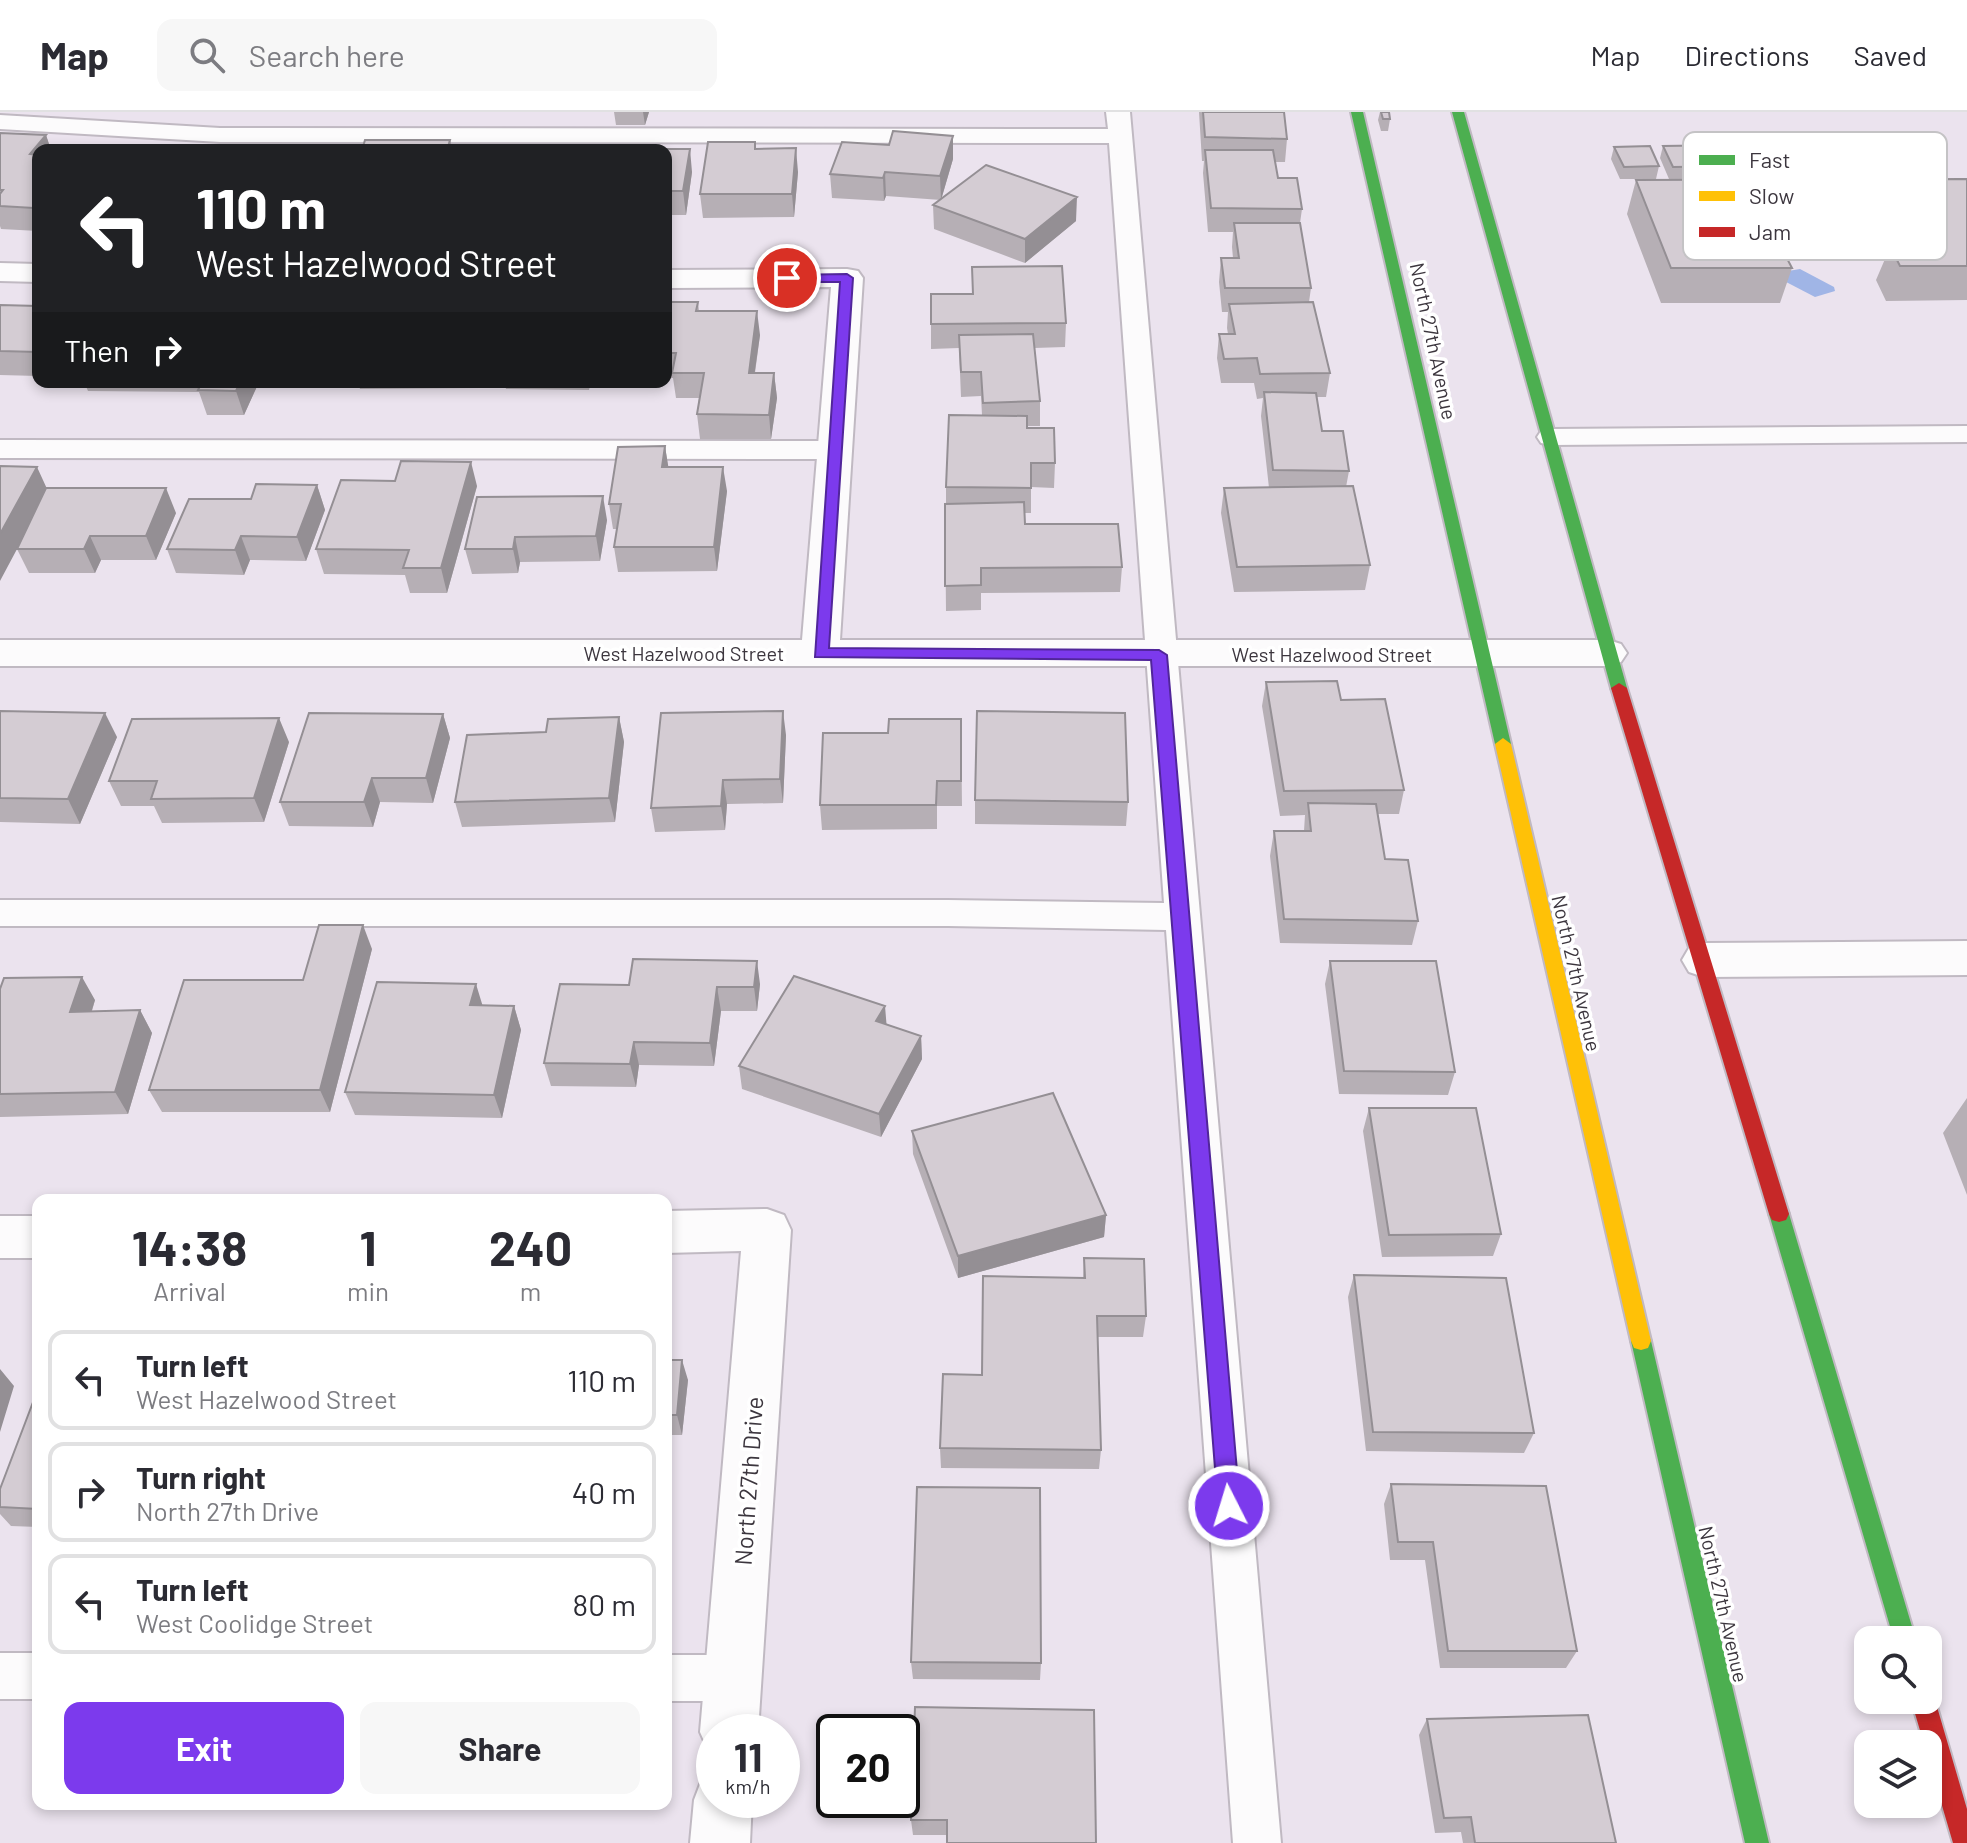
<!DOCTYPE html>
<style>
body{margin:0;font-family:Barlow,sans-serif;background:#f7f7f7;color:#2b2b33;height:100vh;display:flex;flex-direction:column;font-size:30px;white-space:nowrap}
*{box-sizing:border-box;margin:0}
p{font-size:26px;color:#7c7c81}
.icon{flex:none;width:44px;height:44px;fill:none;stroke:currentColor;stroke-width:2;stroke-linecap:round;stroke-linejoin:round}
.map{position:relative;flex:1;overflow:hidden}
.details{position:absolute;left:32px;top:1082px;width:640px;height:616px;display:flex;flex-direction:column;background:#fff;border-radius:16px;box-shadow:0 4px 12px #0003}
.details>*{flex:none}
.hud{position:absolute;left:32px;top:32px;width:640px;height:244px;border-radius:16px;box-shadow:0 4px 12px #0003;background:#202124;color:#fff;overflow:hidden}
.buttons{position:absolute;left:1854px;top:1514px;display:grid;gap:16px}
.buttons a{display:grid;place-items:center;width:88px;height:88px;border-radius:16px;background:#fff;box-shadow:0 4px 12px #0003;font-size:40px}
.speed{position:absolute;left:696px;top:1602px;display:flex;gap:16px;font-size:40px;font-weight:700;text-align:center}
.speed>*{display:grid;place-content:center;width:104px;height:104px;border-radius:50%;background:#fff;box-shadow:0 4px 12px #0003;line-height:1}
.speed small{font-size:20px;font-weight:400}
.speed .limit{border:4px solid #111;border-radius:12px;background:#fff;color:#111}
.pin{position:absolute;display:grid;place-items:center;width:68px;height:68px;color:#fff;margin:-34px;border:4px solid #fff;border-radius:50%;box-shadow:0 2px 8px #0007}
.me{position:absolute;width:88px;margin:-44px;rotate:355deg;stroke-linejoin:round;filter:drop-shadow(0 0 6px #0008)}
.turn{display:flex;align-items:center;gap:28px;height:168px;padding:0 32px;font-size:36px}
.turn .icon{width:104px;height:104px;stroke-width:2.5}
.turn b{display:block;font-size:56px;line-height:68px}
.then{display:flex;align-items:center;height:76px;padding:0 32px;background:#0003;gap:16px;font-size:30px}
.eta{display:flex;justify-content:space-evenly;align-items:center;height:136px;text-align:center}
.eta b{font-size:48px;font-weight:700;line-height:56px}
.button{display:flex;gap:16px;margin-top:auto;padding:16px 32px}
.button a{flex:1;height:92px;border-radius:16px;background:#7c3aed;color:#fff;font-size:32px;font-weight:700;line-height:92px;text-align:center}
.button a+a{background:#f7f7f7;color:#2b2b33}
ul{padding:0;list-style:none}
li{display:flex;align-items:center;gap:24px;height:100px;margin:0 16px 12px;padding:0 16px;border:4px solid #e1e1e2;border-radius:16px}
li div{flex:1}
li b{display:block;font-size:30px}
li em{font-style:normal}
header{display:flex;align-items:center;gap:48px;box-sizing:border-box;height:112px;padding:0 40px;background:#fff;border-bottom:2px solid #e1e1e2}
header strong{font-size:38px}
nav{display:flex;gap:44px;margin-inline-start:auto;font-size:28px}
.search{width:560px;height:72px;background:#f7f7f7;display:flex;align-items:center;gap:20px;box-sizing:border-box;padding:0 28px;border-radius:16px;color:#7c7c81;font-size:30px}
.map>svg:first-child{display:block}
.water{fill:#a0b5e6}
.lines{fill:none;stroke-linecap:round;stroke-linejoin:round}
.lane-casing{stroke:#c0b9c2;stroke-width:4}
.street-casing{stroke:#c0b9c2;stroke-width:4}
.fast-casing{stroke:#c0b9c2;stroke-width:4}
.slow-casing{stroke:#c0b9c2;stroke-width:4}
.jam-casing{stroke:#c0b9c2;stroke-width:4}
.lane{fill:#fcfbfc;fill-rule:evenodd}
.street{fill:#fcfbfc;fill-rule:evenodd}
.fast{fill:#4caf50;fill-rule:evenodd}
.slow{fill:#ffc107;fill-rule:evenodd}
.jam{fill:#c62828;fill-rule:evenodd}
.wall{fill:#b6afb5}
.shaded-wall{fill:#948f94}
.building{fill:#d4ccd3;stroke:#948f94;stroke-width:2}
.route{fill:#7c3aed;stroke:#51269a;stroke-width:2}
.labels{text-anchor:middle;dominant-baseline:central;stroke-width:7;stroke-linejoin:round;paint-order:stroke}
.street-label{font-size:20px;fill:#3c363e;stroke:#fff}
.near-street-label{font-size:24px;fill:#3c363e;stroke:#fff}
.key{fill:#fff;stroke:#c4c3c5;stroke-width:2}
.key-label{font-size:22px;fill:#3c363e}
</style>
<header>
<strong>Map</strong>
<div class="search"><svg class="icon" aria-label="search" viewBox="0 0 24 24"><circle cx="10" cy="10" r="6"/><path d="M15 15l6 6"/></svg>Search here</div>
<nav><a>Map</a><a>Directions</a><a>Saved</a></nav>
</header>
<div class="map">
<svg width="1967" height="1731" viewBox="0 0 1967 1731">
<rect width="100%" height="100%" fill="#ebe3ee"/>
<path class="water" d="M1800,157l34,18 1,4 -20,6 -44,-23z"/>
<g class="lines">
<g class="lane-casing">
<path id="lane" d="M1106,0h24l151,1731h-48l-67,-913 -218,-4h-948v-26h948l216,3 -55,-760 -889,-1 -220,-13v-14l220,13 888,1z
M1967,314v16l-416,3 -10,-2 -4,-6 4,-6 10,-2z
M0,328l838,1 10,3 4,6 -4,6 -10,3 -838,-1z
M0,1541h38v46h-38z
M666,1543h67l16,7 7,16 -7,16 -16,7h-67z"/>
</g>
<g class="street-casing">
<path id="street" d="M0,151l38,1v18l-38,-1z
M847,157l11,2 5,7 -23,362h768l13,4 6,9 -6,9 -13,4h-1608v-26h802l29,-353 -165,1v-18z
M1967,829v34l-263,2 -15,-5 -7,-12 7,-12 15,-5z
M767,1097l17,6 7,15 -33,502h-44v23l-5,-3 -9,-20 41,-481 -75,2v-42z
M0,1104h38v42h-38z
M714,1662v26h38l-2,43h-60l4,-43 8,-21z"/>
</g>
<g class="fast-casing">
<path id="fast" d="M1351,0h12l148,632 -8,6 -8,-6z
M1452,0h12l163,576 -2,4h-12l-2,-4z
M1779,1094l7,2 3,6 127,426h-22l-125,-426 3,-6z
M1641,1220l7,2 3,7 118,502h-24l-114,-502 3,-7z"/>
</g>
<g class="slow-casing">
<path id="slow" d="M1503,626l8,6 140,597 -3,7 -7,2 -7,-2 -3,-7 -136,-597z"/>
</g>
<g class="jam-casing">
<path id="jam" d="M1619,571l8,5 162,526 -3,6 -7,2 -7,-2 -3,-6 -158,-526z
M1928,1578l7,10 32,109v34h-14l-25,-85v-14h-4l-13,-44h17z"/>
</g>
<use href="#lane" class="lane"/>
<use href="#street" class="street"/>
<use href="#fast" class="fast"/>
<use href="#slow" class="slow"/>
<use href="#jam" class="jam"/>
</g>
<path class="wall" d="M614,0h35l-4,13h-29z
M1199,0h85l3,27 -2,23h-10l3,16 24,31 -2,14 11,65 -2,14 21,71 -4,24h-9l5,34 27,40 -3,16 24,78 -5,25 -131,2 -13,-79 3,-25h45l-8,-72 2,-18 -6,1 -3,-16h-33l-4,-25 2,-24h9l-1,-6 1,-16h-6l-3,-30 2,-24h12l-1,-11 1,-15h-25l-5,-59 1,-12h-2z
M1380,0h9l1,7 -2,12h-7l-3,-11z
M0,21l46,2 5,15h-13v81l-37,-2 -1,-3z
M1758,33l81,21 -4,12h-72l-9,-21z
M1841,33l45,21 -4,12h-36l-10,-21z
M1663,34l81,20 -4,13h-71l-9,-21z
M1614,35l45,19 -3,13h-36l-9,-20z
M756,37l42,23 -4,45 -91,1 -3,-24z
M666,38l26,22 -6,43h-20z
M953,47l-12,41 -55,-4 -2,5 -52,-3 -2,-24z
M1967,67v121l-81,1 -10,-21 9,-21h-98l5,9 -12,35h-119l-34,-89 9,-34z
M933,93l143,16 -51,42 -91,-34z
M972,155l94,56 -1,24 -31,1 6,53v25h-13v2l28,35 -1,25 -23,-1v26h-6v11l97,43 -2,25 -139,1v17l-35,1 -1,-107h1v-17l36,-72 -1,-19 -20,1 -2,-49 -28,1v-25l42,-30z
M666,190h32l1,9 61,24 -5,38h19l3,25 -6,41h-71l-3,-25 2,-16h-23l-3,-20h-7z
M0,193l38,1v70l-38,-1z
M84,270h175l-15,33h-37l-8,-23 -111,-1z
M358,270h125l-2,6 -121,1z
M504,270h87l-2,8 -83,-1z
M665,334l3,21 59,24 -10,80 -99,1 -4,-25 3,-18h-4l-4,-25z
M395,369l82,5 -30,107h-37l-5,-18 -81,-1 -8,-25z
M317,373l8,25 -19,51 -56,-1 -6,15 -68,-2 -9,-24 84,-50z
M47,376l129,25 -20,47h-55l-6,13h-66l-12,-24z
M477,385l130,23 -7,41 -80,1 -2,11 -46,1 -7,-25z
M1266,570l75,18 63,90 -5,24h-21l7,45 33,62 -6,24 -132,-2 -10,-87 4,-25h30l1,-16 -25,1 -18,-110z
M0,599l117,26 -37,87 -80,-2z
M443,602l7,24 -17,65 -53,-1 -7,25 -84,-1 -9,-24z
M619,605l5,25 -9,80 -153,5 -7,-25 91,-70z
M961,607l1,87h-25v23l-115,1 -2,-25 68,-72z
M786,623l-3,68 -56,1 -2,26 -70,2 -4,-24z
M289,630l-25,80 -102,1 -8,-17h-33l-12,-25z
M975,688l153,2 -2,24 -151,-2z
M372,837l-42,163h-168l-13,-22 154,-110z
M1330,849l125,111 -7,23 -109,-1 -14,-110z
M760,872l-3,27h-36l-7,55 -75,-1 -3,22 -85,-1 -7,-23 85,-78z
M0,877l95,11 -3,11 48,-1 12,23 -24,81 -128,3z
M483,894h31l7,24 -19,88 -147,-3 -10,-23z
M886,913l35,11 1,23 -41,78 -139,-48 -3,-23z
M1967,986v97l-24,-62z
M1369,996l132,126 -8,22 -111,1 -19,-126z
M912,1019l194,84 -2,22 -146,41 -45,-124z
M1084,1146l62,58 -3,21h-46l4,113 -2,19 -158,-1 -1,-20 42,-73 101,-97z
M1354,1163l180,158 -10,20 -158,-2 -18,-154z
M666,1248l22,20 -6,55h-16z
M38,1277v138l-27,-1 -11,-12v-25z
M1391,1372l186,167 -11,17h-126l-15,-108h-35l-6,-56z
M911,1550l130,1 -1,17 -127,-1z
M915,1595l181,136 -149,-8h-34l-2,-15z
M1427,1607l189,124h-153l-2,-11 -26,1 -16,-98z"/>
<path class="shaded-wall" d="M643,0h6l-4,13z
M46,23l5,15h-13v23l-8,-19z
M953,24v23l-12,41 -1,-24z
M450,28l2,10h-5z
M796,36l2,24 -4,45 -2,-23z
M690,37l2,23 -6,43 -3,-24z
M885,60l1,24 -2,5 -1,-23z
M1077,85l-1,24 -51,42v-24z
M38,90v16l-4,-10z
M757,199l3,24 -9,63 -2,-25z
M774,261l3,25 -6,41 -2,-24z
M240,270h19l-15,33 -8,-24z
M665,334l4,25 -7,-4z
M471,350l6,24 -30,107 -6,-25z
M37,355l11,24 -48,90v-47z
M723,355l4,24 -10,80 -3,-24z
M317,373l8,25 -19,51 -9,-24z
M166,376l10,25 -20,47 -10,-24z
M603,384l4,24 -7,41 -4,-25z
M90,424l11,24 -6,13 -11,-24z
M241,424l9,24 -6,15 -9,-25z
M515,425l5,25 -2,11 -5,-24z
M783,599l3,24 -3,68 -3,-24z
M105,601l12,24 -37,87 -12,-25z
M443,602l7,24 -17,65 -7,-25z
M619,605l5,25 -9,80 -6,-24z
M279,606l10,24 -25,80 -10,-24z
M372,666l8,24 -7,25 -9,-25z
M723,668l4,24 -2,26 -4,-24z
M363,813l9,24 -42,163 -10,-22z
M757,849l3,23 -3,27 -3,-24z
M82,865l13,23 -11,35 -14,-23z
M476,872l7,23 -13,-2z
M717,875l4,24 -7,55 -4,-23z
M514,894l7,24 -19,88 -8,-23z
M885,894l2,24 -11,-9z
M140,898l12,23 -24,81 -13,-22z
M921,924l1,23 -41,78 -2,-23z
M634,930l5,23 -3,22 -6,-23z
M1106,1103l-2,22 -146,41v-22z
M682,1248l6,20 -6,55 -5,-20z
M0,1257l14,17 -14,46z"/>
<path class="building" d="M1203,0h81l3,27 -82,-2z
M1381,0h8l1,7h-7z
M893,19l60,5 -13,40 -55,-4 -2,6 -53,-4 12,-32 47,3z
M0,21l46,2 -16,19 8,1v47l-4,6 -34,-2v-12l3,-4h-3z
M365,28h85l-3,10h-85z
M708,30h47v7l41,-1 -4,46h-92z
M1733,33l11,21 -71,1 -10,-21z
M1650,34l9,20 -35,1 -10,-20z
M581,37h109l-7,42h-17v-41z
M1205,38h68l5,28h19l5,31 -91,-1z
M986,53l91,32 -52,42 -92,-34z
M1967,67v87h-67l-10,-20h49l-12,-22 -202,1 9,22h47l11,21h-121l-35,-88z
M1234,111h66l11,65h-86l-4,-30h18z
M1062,154l4,57 -135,1v-30h42l-1,-27z
M666,190h32l-2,9h61l-8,62h25l-5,42 -72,-1 7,-41h-32l4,-20h-10z
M1313,190l17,71 -70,1 -3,-16 -33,1 -5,-25h16l-6,-30z
M0,193l38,1v46l-38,-1z
M1033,222l7,67 -57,2 -2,-31h-20l-2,-37z
M202,270h38l-4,9 -38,-1z
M1264,280l52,1 6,38h21l6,40 -76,-1z
M949,303l78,1v12h27l1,35h-24v25l-85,-1z
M665,334l-3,21h61l-9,80h-100l7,-43h-12l9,-57z
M401,349l70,1 -30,106h-38l6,-18 -93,-1 25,-69 54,1z
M0,354l37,1 -37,67z
M256,372l61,1 -20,52 -56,-1 -6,14 -68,-1 22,-50h62z
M1353,374l17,79 -133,2 -13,-79z
M46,376h120l-20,48h-56l-6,13h-67z
M603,384l-7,40 -81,1 -2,12h-48l12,-52z
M1024,390l1,22h93l4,43 -141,1v17l-36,1v-82z
M1337,569l4,19 44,-1 19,91 -120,1 -18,-109z
M0,599l105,2 -37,86 -68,-1z
M783,599l-3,68 -57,1 -2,26 -70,2 10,-95z
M977,599l148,2 3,89 -153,-2z
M309,601l134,1 -17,64h-54l-8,24h-84z
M619,605l-10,81 -154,4 12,-67 79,-3 2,-13z
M279,606l-25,80 -103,1 6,-18h-48l23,-62z
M889,607h72v62h-24l-1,24h-116l3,-72h65z
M1308,691l68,1 9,55 23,1 10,61 -134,-2 -10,-88h37z
M319,813h44l-43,165h-171l35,-110h119z
M633,847l124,2 -3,26h-37l-7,56 -76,-1 -4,22 -86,-1 16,-79 69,1z
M1330,849h106l19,111 -111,-1z
M794,864l91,30 -9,15 45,15 -42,78 -140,-48z
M82,865l-12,35 70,-2 -25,82 -115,2v-105l4,-11z
M377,870l99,2 -6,21 44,1 -20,89 -149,-3z
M1053,981l53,122 -148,41 -46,-125z
M1369,996h107l25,126 -112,1z
M1084,1146l60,1 2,57h-49l4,134 -161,-2 3,-74 39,1 1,-99 102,2z
M1354,1163l152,3 28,155 -161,-1z
M666,1248h16l-5,55h-11z
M38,1277v120l-38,-2v-18z
M1391,1372l155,2 31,165h-129l-15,-109h-35z
M917,1375l123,1 1,175 -130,-1z
M915,1595l179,3 2,133h-149v-23h-36z
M1588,1603l28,128h-141l-4,-26 -27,1 -17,-99z"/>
<path class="route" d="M847,162l6,4 -24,370 330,2 8,5 73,851 -4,7 -7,3 -8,-3 -3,-7 -67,-846 -336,-3 25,-375h-53l-7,-4 7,-3z"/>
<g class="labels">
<g class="street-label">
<text transform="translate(1434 229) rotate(78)">North 27th Avenue</text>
<text x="684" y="541">West Hazelwood Street</text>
<text x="1332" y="542">West Hazelwood Street</text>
<text transform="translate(1577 861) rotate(77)">North 27th Avenue</text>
<text transform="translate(1724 1492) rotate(77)">North 27th Avenue</text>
</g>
<g class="near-street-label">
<text transform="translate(748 1369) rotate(-86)">North 27th Drive</text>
</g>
</g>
<rect x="1683" y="20" width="264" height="128" rx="12" class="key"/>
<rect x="1699" y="43" width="36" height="10" fill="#4caf50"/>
<rect x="1699" y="79" width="36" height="10" fill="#ffc107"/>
<rect x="1699" y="115" width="36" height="10" fill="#c62828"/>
<g class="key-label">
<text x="1749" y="56">Fast</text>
<text x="1749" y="92">Slow</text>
<text x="1749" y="128">Jam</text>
</g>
</svg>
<div class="buttons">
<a><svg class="icon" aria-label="search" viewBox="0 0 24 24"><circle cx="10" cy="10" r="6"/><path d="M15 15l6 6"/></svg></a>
<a><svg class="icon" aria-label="layers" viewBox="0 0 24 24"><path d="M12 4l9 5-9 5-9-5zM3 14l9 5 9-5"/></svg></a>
</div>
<div class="speed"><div>11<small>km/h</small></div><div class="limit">20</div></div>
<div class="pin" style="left:787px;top:166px;background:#d93025"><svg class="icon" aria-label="arrive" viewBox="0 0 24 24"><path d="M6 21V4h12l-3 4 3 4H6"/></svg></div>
<svg class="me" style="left:1229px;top:1394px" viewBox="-20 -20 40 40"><circle r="17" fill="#7c3aed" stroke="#fff" stroke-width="3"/><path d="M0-11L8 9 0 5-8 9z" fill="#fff"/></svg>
<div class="hud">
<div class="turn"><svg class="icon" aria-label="left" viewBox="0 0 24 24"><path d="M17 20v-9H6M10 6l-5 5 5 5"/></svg><div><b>110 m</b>West Hazelwood Street</div></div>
<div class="then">Then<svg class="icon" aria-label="right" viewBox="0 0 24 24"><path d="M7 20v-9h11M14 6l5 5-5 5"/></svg></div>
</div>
<section class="details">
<div class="eta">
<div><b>14:38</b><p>Arrival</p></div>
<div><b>1</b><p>min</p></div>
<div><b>240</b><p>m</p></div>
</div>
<ul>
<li><svg class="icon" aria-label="left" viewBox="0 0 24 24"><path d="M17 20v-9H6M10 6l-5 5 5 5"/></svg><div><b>Turn left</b><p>West Hazelwood Street</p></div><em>110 m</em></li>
<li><svg class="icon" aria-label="right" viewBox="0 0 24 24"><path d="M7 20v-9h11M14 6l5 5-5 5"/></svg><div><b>Turn right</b><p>North 27th Drive</p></div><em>40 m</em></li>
<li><svg class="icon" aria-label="left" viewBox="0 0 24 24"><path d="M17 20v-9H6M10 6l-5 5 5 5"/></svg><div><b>Turn left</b><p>West Coolidge Street</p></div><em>80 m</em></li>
</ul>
<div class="button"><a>Exit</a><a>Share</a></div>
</section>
</div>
